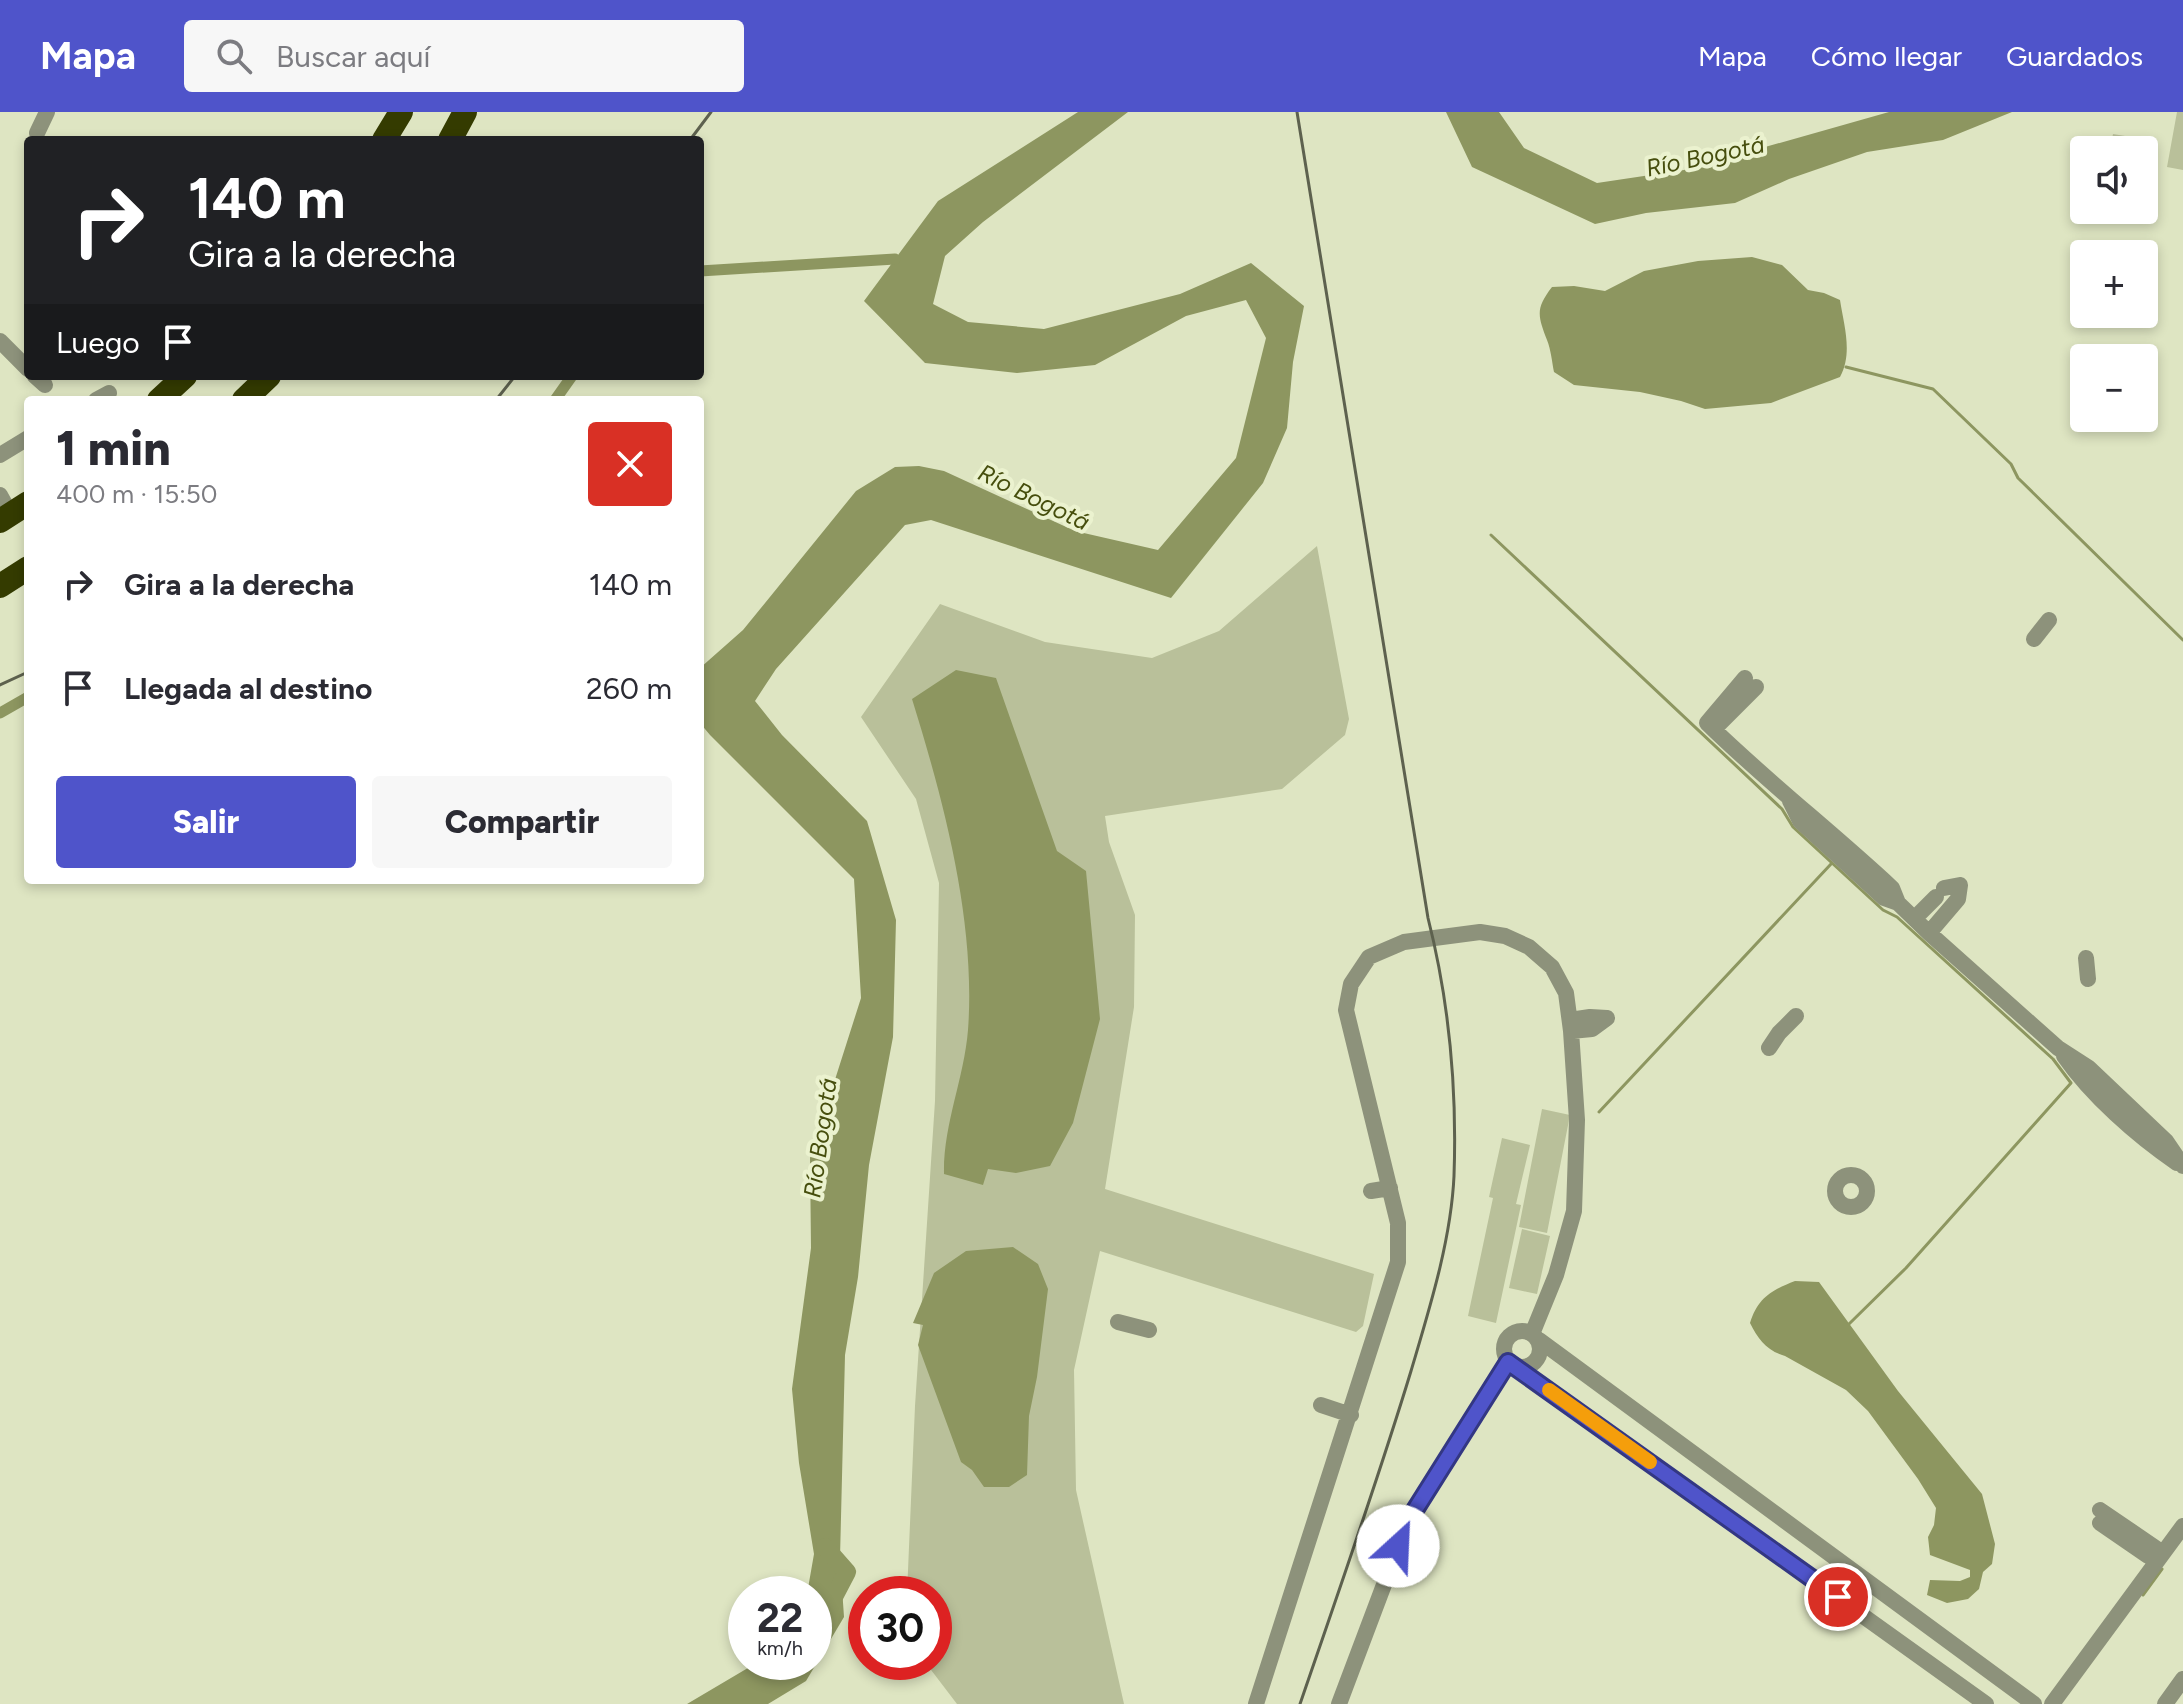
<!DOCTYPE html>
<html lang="es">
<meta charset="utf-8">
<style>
body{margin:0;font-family:Figtree,sans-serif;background:#f7f7f7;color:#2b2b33;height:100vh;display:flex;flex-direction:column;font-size:30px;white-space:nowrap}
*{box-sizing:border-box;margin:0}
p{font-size:26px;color:#7c7c81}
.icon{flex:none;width:44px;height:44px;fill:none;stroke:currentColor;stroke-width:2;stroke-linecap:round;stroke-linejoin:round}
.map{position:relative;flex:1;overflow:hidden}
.details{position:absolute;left:24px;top:284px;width:680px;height:488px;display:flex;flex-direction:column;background:#fff;border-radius:8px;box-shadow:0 4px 12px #0003}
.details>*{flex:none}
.top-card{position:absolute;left:24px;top:24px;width:680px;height:244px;border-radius:8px;box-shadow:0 4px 12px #0003;background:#202124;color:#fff;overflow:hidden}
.fabs{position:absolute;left:2070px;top:24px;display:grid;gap:16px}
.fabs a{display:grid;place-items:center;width:88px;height:88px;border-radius:8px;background:#fff;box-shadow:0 4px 12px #0003;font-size:40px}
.speed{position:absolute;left:728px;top:1464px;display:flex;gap:16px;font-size:40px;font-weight:700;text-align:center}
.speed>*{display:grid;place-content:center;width:104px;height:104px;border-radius:50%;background:#fff;box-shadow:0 4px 12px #0003;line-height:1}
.speed small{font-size:20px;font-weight:400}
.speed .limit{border:12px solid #d22;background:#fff;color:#111}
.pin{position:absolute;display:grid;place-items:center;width:68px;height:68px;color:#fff;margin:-34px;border:4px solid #fff;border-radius:50%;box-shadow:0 2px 8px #0007}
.me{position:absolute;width:88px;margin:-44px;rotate:25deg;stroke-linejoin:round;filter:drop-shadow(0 0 6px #0008)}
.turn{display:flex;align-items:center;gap:28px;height:168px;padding:0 32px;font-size:36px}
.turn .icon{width:104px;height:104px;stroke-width:2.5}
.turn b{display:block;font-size:56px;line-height:68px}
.then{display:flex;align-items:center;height:76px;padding:0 32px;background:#0003;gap:16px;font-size:30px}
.round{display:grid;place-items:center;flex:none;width:84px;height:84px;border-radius:8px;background:#f7f7f7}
.head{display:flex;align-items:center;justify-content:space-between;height:136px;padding:0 32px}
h1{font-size:48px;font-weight:800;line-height:60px}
.action{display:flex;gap:16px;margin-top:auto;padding:16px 32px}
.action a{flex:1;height:92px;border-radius:8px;background:#4f54ca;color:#fff;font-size:32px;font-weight:800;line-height:92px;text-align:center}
.action a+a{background:#f7f7f7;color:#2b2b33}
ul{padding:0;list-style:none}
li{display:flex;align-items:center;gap:24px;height:104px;padding:0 32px}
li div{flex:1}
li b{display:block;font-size:30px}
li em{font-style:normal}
header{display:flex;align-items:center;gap:48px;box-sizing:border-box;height:112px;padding:0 40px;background:#4f54ca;color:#fff}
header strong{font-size:38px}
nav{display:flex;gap:44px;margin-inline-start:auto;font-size:28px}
.search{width:560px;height:72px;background:#f7f7f7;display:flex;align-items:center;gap:20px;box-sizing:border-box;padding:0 28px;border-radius:8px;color:#7c7c81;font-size:30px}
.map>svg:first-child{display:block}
.green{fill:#b9c09a}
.water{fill:#8d9660}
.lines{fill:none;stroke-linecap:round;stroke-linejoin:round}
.stream{stroke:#8d9660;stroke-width:3}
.canal{stroke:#8d9660;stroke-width:11}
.river{stroke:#8d9660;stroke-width:18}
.minor{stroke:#8d927b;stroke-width:16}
.highway{stroke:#343b00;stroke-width:24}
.rail{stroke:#5d614e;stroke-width:3}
.route-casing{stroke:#333783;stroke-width:20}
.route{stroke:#4f54ca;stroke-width:14}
.slow{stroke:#f59e0b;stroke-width:14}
.labels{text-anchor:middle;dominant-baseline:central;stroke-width:8;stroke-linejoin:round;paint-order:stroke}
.water-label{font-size:24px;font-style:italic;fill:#464e0d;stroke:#ebf2cf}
</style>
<header>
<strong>Mapa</strong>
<div class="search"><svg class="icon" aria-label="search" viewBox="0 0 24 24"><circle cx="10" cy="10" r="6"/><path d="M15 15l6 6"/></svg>Buscar aquí</div>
<nav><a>Mapa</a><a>Cómo llegar</a><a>Guardados</a></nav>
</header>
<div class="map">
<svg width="2183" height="1592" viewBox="0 0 2183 1592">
<rect width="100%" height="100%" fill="#dee5c2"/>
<path class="green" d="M2177,0h6v58l-16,-3z
M2113,22l30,5 -2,11h-31z
M1317,434l32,173 -4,16 -63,54 -177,27 4,26 26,73 -1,92 -29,182 269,85 -11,52 -7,6 -256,-81 -26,119 2,120 48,214h-167l-32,-42h9v-68h-27l8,-188 20,-305 4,-218 -23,-84 -55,-82 79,-113 105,38 107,16 67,-27z
M1542,997l28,6 -23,118 -28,-6z
M1502,1026l28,7 -14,59 5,1 -25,118 -28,-7 25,-118 -4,-1z
M1522,1117l28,7 -13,58 -28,-6z"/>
<path class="water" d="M1078,0h50l-145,110 -38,34 -12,48 35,18 76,7 136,-35 71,-31 53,43 -11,56 -6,66 -24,55 -92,115 -240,-78 -26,5 -129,144 -21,32 27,34 85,86 29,99 -3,117 -24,128 -11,112 -13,78 -5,203 4,59 -38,64 -38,23h-81l71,-42h56v-68h-7l7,-40 -15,-91 -7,-74 19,-141 -1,-90 51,-160 -7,-119 -144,-144 -10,-12v-55l43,-38 113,-139 39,-24 24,-1 25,5 131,60 83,19 78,-92 30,-120 -20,-38 -60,16 -91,49 -78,8 -92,-10 -61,-62 74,-100z
M1446,0h53l25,36 73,35 87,-13 205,-58h123l-69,28 -76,12 -78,27 -54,24 -89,10 -51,11 -123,-57z
M1752,145l30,8 26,25 16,3 16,7c4,26 13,53 0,77l-69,26 -66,6 -24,-8 -41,-9 -66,-7 -20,-13c-2,-10 -3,-22 -7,-32 -9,-24 -12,-31 5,-53l22,-1 31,5 39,-20 54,-10z
M956,558l40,8 61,173 29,20 14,148 -27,104 -23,43 -34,7 -28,-4 -5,16 -39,-11c-1,-49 20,-95 24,-144 8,-108 -24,-228 -56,-331z
M1013,1135l25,17 10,25 -11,88 -8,39 -2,59 -18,12h-25l-12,-17 -11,-8 -43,-117 5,-20 -10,-2 21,-50 32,-22z
M1795,1169l24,1 79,109 84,103 13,50 -3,20 -9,8 -4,17 -11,10 -21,4 -20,-8 3,-15 30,1 10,-4v-7l-40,-15 -2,-18 6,-12 2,-17 -18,-29 -50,-68 -22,-21 -61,-34c-18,-5 -27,-17 -35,-33 8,-26 22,-33 45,-42z"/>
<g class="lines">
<path class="stream" d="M1846,255l87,22 78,75 7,14 165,162
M1491,423l291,274 11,18 90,83 14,7 156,142 18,24 -165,185 -57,56
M1599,1000l232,-248
M2143,1483l19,-26"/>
<path class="canal" d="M700,159l195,-12
M555,288l17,-24
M0,601l28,-16"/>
<path class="river" d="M814,1523l33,-63 -22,-25"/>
<path class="minor" d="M37,21l10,-21
M0,229l28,28
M35,264l10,9
M96,288l13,-7
M0,343l28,-17
M0,383l11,20
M2034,527l15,-19
M1745,566l-38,45c59,58 124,108 185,165l6,15 31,30 129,115 31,20 77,73 17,25
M1718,613l38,-38
M1790,689l10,20 84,77 14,5
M1915,806l21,-21
M1929,821l29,-34 2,-14 -16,3
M2086,846l2,21
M1570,908l20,-3 17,1
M1571,919l21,-2 15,-11
M1769,936l10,-15 17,-17
M2064,944c27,39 73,80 113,107
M1835 1079a16 16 0 1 1 32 0a16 16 0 1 1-32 0Z
M1371,1079l19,-3
M1118,1210l31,8
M1504 1237a18 18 0 1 1 36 0a18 18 0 1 1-36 0Z
M1539,1228l495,364
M1517,1256l469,336
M1321,1293l30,10
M2100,1398l63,43
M2100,1411l48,33
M1256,1592l142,-442v-39l-52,-213 5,-26 18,-27 35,-15 76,-10 25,4 24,11 23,20 14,26 5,38 6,89 -3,91 -18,64 -24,59
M1339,1592l69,-183 100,-159
M2052,1592l131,-178
M2165,1592l18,-25"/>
<path class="highway" d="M384,28l17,-28
M450,28l15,-28
M159,288l26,-24
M244,288l25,-24
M0,409l28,-18
M0,474l28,-18"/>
<path class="rail" d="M1297,0l131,806c21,83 29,173 26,258 -3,65 -25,134 -43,195 -34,112 -73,222 -111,333
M690,28l21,-28
M496,288l19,-24
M0,573l28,-13"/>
</g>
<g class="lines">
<g class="route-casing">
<path id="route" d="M1398,1434l10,-25 100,-159 330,235"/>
</g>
<use href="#route" class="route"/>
<path class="slow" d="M1549,1278l101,72"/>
</g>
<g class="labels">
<g class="water-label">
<text transform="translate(1705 44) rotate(-12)">Río Bogotá</text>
<text transform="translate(1034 385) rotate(26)">Río Bogotá</text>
<text transform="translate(820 1026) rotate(-82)">Río Bogotá</text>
</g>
</g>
</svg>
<div class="fabs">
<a><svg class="icon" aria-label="sound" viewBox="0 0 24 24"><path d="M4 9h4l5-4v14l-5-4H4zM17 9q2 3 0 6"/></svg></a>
<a>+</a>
<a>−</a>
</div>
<div class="speed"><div>22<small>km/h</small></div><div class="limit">30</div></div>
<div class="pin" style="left:1838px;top:1485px;background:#d93025"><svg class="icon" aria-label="arrive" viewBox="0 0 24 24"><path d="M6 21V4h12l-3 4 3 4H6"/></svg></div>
<svg class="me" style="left:1398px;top:1434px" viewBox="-20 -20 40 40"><circle r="19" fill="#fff"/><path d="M0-13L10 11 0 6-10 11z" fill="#4f54ca"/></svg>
<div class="top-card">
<div class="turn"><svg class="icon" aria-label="right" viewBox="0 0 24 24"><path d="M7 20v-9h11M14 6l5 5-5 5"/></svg><div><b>140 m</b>Gira a la derecha</div></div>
<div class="then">Luego<svg class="icon" aria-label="arrive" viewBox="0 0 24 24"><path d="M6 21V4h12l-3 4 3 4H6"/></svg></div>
</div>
<section class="details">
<div class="head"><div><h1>1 min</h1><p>400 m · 15:50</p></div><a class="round" style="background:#d93025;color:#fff"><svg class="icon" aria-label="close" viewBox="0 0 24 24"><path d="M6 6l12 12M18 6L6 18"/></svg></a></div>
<ul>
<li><svg class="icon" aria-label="right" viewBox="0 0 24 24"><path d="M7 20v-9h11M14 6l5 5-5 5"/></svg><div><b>Gira a la derecha</b></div><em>140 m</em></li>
<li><svg class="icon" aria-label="arrive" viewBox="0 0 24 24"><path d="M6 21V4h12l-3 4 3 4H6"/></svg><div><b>Llegada al destino</b></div><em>260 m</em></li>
</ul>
<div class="action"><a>Salir</a><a>Compartir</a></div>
</section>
</div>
